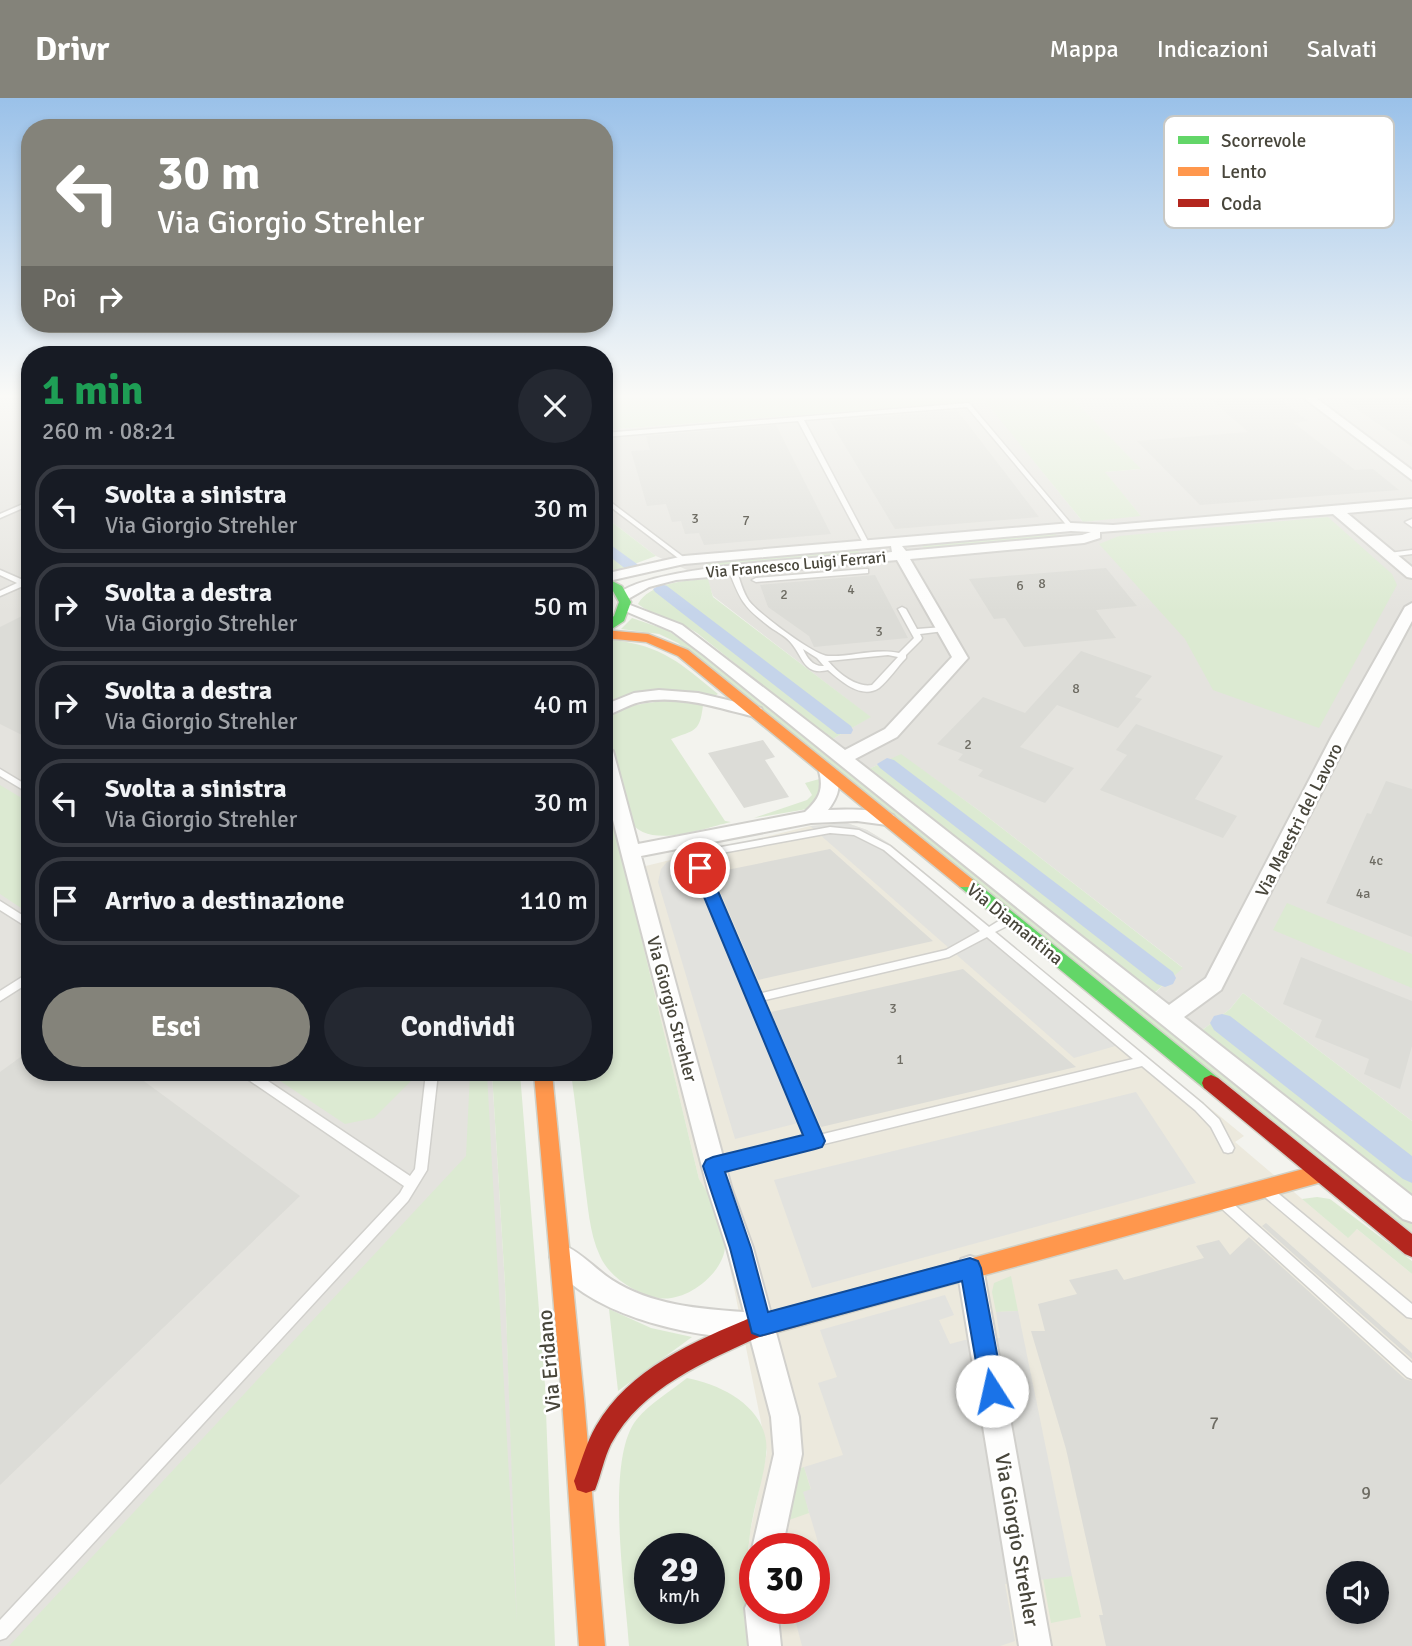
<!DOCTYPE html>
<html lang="it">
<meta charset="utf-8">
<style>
body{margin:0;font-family:Signika,sans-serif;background:#242831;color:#f1f3f6;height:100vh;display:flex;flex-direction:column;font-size:26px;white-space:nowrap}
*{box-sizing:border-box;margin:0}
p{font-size:23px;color:#9ea1a6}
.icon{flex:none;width:38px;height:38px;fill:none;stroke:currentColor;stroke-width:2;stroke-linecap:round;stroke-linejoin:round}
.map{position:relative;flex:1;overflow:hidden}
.sheet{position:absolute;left:21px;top:248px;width:592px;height:735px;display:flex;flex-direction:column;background:#171b24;border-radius:28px;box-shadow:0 4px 10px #0003}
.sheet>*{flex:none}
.top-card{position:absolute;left:21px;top:21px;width:592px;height:214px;border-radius:28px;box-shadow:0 4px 10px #0003;background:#84837a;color:#fff;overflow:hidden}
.fabs{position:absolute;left:1326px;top:1463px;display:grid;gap:14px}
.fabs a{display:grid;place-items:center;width:63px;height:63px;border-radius:50%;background:#171b24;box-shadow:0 4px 10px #0003;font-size:35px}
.speed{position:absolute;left:634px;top:1435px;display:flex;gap:14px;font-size:35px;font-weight:700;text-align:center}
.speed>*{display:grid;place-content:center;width:91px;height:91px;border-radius:50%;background:#171b24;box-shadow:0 4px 10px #0003;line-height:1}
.speed small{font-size:18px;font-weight:400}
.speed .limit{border:10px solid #d22;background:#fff;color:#111}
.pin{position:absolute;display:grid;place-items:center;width:60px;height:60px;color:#fff;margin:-30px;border:4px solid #fff;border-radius:50%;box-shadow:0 2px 7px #0007}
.me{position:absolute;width:77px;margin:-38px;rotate:350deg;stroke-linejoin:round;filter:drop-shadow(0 0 5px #0008)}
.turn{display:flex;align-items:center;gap:24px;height:147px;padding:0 21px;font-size:32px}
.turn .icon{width:91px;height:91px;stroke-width:2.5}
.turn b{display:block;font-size:49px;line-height:60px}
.then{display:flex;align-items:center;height:66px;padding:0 21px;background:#0003;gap:14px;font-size:26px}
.round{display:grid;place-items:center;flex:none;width:74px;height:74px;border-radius:37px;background:#242831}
.headline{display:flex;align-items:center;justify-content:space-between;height:119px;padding:0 21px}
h1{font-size:42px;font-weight:700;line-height:52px;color:#1e9e55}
.cta{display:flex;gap:14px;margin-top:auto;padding:14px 21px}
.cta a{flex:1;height:80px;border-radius:42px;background:#84837a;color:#fff;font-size:28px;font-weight:700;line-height:80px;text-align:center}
.cta a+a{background:#242831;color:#f1f3f6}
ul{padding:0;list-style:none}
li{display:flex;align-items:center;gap:21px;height:88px;margin:0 14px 10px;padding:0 7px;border:4px solid #363941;border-radius:28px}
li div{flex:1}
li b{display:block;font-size:26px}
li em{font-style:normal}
header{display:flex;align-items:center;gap:42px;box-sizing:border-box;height:98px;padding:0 35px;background:#84837a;color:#fff}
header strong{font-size:33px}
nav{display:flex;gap:38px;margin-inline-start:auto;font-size:24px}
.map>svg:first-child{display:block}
.commercial{fill:#ece9dd;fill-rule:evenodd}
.industrial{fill:#e4e3de}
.green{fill:#dcead2;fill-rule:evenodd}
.parking{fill:#e2e2de}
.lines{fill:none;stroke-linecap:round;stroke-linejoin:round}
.canal{fill:#c5d4ea;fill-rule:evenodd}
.building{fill:#dcdcd7;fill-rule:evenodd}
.lane-casing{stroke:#d1d0cc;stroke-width:3}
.street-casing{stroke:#d1d0cc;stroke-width:4}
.fast-casing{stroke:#d1d1c7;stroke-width:3}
.slow-casing{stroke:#d1d1c7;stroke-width:3}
.jam-casing{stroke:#d1d1c7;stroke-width:3}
.lane{fill:#fdfdfc;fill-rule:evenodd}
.street{fill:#fdfdfc;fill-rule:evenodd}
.fast{fill:#63d668;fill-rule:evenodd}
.slow{fill:#ff974d;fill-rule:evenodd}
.jam{fill:#b3261e;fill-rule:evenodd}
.route{fill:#1a73e8;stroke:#114b97;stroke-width:2}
.labels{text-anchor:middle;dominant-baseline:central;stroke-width:5;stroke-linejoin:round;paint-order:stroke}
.number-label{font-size:14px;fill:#6e6c63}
.far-street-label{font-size:16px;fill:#48463b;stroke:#fff}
.street-label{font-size:18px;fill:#48463b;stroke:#fff}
.near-number-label{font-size:18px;fill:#6e6c63}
.near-street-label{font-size:21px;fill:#48463b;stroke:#fff}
.key{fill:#fff;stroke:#c8c8c4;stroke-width:2}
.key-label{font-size:19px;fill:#48463b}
</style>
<header>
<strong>Drivr</strong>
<nav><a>Mappa</a><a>Indicazioni</a><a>Salvati</a></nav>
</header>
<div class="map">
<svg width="1412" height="1548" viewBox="0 0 1412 1548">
<rect width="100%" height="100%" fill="#f3f3ee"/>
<path class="commercial" d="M847,725l20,7 23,14 354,292 -9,6 112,95 10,-8 55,45v372h-662l-5,-42 2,-36 3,-36 17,-80 -46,-229 -22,-44 -74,-308 185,-45zM754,1451h60v59h-60zM1339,1475h38v39h-38z"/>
<path class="industrial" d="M0,297h30v678h462l13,212 14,361h-519z
M1069,297h343v726l-169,-128 -13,16 -29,22 -47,-37 28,-27 -201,-155 -80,-57 -32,14 -38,-29 39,-23 -157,-121 -6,-17 -51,-23 -52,-40v-86l382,-29 97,121 57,-7 -36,-43 36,-3z"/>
<path class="green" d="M604,297h465l72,74 -36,3 36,44 -58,6 -98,-121 -381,29z
M604,418l52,40 -38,14 -14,-1z
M1328,419l64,57 5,11 -78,143 -106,-38 -28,-51 -86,-95 20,-8z
M1053,433l7,9 -134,12 -6,-10z
M856,449l6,11 -154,14 -4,-11z
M708,481l5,18 158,120 -40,23 -134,-107c-19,-13 -44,-17 -59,-29 11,-21 49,-24 70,-25z
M632,520l35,12 39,27 706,566v13l-734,-593 -19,-9 -38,-5z
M613,542c50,6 67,23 105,54l-5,3c-29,-9 -82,-8 -109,9v-65z
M685,601l18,6c-3,27 -8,25 -32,34l54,82 6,1c-28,6 -85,30 -103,-4l-24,-94c6,-22 61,-22 81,-25z
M901,656l80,58 202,156 -30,26 -284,-225z
M823,680l5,8 -15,22 -59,10 53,-18 5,-5 -7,-12z
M604,684l95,397c12,20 28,45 26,69 -3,27 -40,55 -67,50 -22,-4 -49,-21 -58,-42 -11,-23 -12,-52 -16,-78 -4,-35 -8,-70 -13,-105h33z
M0,687l30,18v111l-30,-20z
M1287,805l125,51v34l-139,-58z
M1243,895l169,128v76l-211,-166 29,-22z
M268,975h147l-1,5 -40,40 -29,6z
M470,975h17l30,550 -12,-338 -13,-212h28l25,312 10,261h-546l457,-490z
M1317,1099l13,2 82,62v13l-55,-45 -9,9 -46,-39z
M1011,1178l7,35 -22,1 -4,-20 2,-9z
M609,1211l42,19 41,9 -74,54z
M687,1280c37,7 85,32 79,78 -3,26 -13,52 -16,78 -5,38 -5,74 0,112h-121c-3,-52 -25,-187 8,-227 13,-16 34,-28 50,-41zM649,1451h60v59h-60z
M804,1369l7,23 -7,2 5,21 -20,7 10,-51z
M1072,1478l9,41 -30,6 -8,-45z"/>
<path class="parking" d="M847,725l20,7 23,14 239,198 -55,16 -264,-232z
M690,758l108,267 -63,16 -77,-257 3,-13 6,-7z
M1136,994l60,91 -384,105 -38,-108z
M945,1197l9,20 -15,5 11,24 15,-4 35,-2 -4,-26 22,-1 54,265 -67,8 10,57 -15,5h-198l-10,-38h22v-57l6,-2 -17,-57 8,-3 -7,-22 39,-12 -25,-72 19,-6 -17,-47z"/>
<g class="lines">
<path class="canal" d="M604,442l33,24 3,3 -3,3h-10l-23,-18z
M661,486l6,2 184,140 2,4 -2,4h-14l-182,-142 -2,-3z
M887,660l7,2 279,212 3,6 -3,6 -8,3 -8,-3 -277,-216 -3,-4z
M1222,916l8,2 182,140v27l-9,-4 -189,-149 -4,-7 4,-7z"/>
</g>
<path class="building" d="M1206,297h69l33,26 -14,2 61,47 18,-1 26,21 -199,15 -63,-64 111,-9z
M1336,297h44l10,7 22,-1v46z
M957,312l82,107 -144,12 -65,-108z
M776,327l55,109 -127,11 -5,-12 -14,1 -4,-13 -9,1 -6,-18 -19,2 -16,-55 19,-1 -4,-14z
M1106,470l31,38 -41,4 20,28 -92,9 -19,-29 -11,1 -25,-40z
M875,477l33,63 -94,9 -5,-11 -41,-29 -8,-22z
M30,514v127l-30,-15v-97z
M1081,553l71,25 -17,21 7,2 -24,29 -61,-23 -37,42 54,21 -29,35 -67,-27 5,-6 -25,-10 5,-6 -26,-10 46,-47 42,16z
M1136,626l87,32 -28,43 42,17 -14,22 -123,-48 27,-35 -11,-5z
M763,642l12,17 -10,3 24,37 -45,11 -36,-55z
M1386,683l26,8v148l-86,-34 41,-90 4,1z
M830,751l103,92 -175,39 -46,-107z
M1301,859l111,44v45l-12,43 -36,-15 5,-15 -54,-22 7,-17 -39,-16z
M963,871l113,98 -255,60 -50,-115z
M30,952v23h103l167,123 -300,289v-413z
M1266,1125l146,130v6l-150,-133z
M1249,1139l156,142 7,2v265h-306l-7,-31h4l-37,-166 -35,-118h14l-7,-27 39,-10 -8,-14 48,-11 7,11 80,-22 -8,-12 23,-6 11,15zM1339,1475h38v39h-38z"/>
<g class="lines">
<g class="lane-casing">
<path id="lane" d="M968,305l2,1 103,122v2h-4l-102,-121 -163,13 66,125 -3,2 -3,-2 -66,-124 -194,16v-4z
M604,399l82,62v2h-4l-78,-59z
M30,403v4l-30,13v-4z
M1412,421v8l-7,-5z
M1412,452v4l-23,3 -3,-2 3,-2z
M730,471h6l1,2c3,10 6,21 12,30 9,12 66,55 79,55 24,1 47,-8 71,-3l15,-15 -16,-29 4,-2 4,2 11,20 27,-2 4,2 -4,2 -24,3 2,4 -1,2 -15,15v3c-8,8 -18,23 -27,30 -18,12 -39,-8 -51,-18 -24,6 -25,-13 -36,-26 -5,-7 -15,-12 -22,-17 -26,-20 -29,-25 -41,-56zM803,551l14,9 7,8c-11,1 -17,-8 -21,-17zM888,557l10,2 -26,28c-16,3 -34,-12 -44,-24z
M865,471h3v4l-112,9 -4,-2 4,-2z
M0,472l23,10 7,-2v5l-30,13v-5l17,-8 -17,-8z
M0,671l30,18v7l-30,-18z
M830,729l29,3 31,16 99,81 16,-10h8l1,3 -1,3 -18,9 208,172 16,15 15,29 -2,4 -4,1 -4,-1 -13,-25 -16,-17 -53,-44 -428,105 -4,-1 -2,-4 2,-4 4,-1 94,-23 -119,-283 5,-3zM830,735l24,2 30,15 96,81 -34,19 -188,44 -58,-137zM987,839l146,122 -314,76 -58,-134 188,-44z
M0,803l30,19v9l-30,-19z
M30,874v10l-30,19v-10z
M241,975h15l154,103 5,-7 11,-96h12l-11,97 -19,31 -402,437 -6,2v-20l400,-427 4,-7 -161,-110z
M1270,1091l4,1 138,114v14l-5,-1 -141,-119 -2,-4 2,-4z
M1225,1100l4,2 183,163v16l-5,-2 -186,-169 -2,-4 2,-4z"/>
</g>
<g class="street-casing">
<path id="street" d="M1300,297h12l100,75v10z
M1412,401v8l-65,6 65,54v11l-5,-1 -74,-63 -233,18v6l-16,5 -174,16 58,99 -71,79 -42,22 314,246 37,-27 125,-240 74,-131 7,-4v18l-63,117 -128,252 -37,27 228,179v26l-9,-3 -699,-564 -32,-24 -54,-23 2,-3h10l52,20 163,125 40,-21 67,-72 -55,-97 -221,20 -27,7 -21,12h-10l-2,-3c29,-32 225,-39 276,-44l-1,-6 -207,18 -80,18v-8l80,-18 387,-33 42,2zM1071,433l20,1 -9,3 -176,16 -4,-5z
M659,592l39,3 63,15 2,4 -8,5c-37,-9 -76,-23 -115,-15 -13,3 -24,11 -36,14v-11l30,-12z
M604,648l9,5 25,93 167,-32c14,-13 19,-22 14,-41l9,-6 9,6c4,16 1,26 -9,39 22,-1 44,-1 65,5l3,4 -3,4 -6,2 -30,-4 -46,2 -170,33 91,334 21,58 46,169 3,37 -20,95h-28v6l-2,-6 22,-95 -3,-37 -21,-80c-55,3 -175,-25 -200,-80l4,-8 9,-4c18,7 32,24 49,35 39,25 87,29 132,32l-17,-64 -19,-58 -87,-338 -17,-68z
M970,1158l9,3 4,9 68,378h-32l-62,-378 4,-9z
M754,1497v13h23l4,38h-32l-4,-38 5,-11z"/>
</g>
<g class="fast-casing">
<path id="fast" d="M604,479l18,9 9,16 -7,19 -20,13v-10l10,-8 5,-14 -6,-11 -9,-5z
M966,779l6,2 246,199 2,5 -2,5 -7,3 -7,-3 -244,-201 -2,-4 2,-4z"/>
</g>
<g class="slow-casing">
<path id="slow" d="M604,532l44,4 40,16 284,229 2,4 -2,4h-12l-282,-231 -32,-14 -42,-4z
M534,975h18l32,326 21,247h-26l-17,-247z
M1322,1066l7,3 3,6 -3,6 -7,3 -569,157 -8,-3 -3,-8 3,-8 8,-3z"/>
</g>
<g class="jam-casing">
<path id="jam" d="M1211,977l7,3 194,156v23l-7,-3 -201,-166 -2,-5 2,-5z
M753,1219l8,3 3,8 -3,8c-56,26 -119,51 -150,108 -7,14 -10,31 -16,46l-9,3 -9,-3 -3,-9c7,-18 12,-38 22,-55 33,-57 98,-85 157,-109z"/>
</g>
<use href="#lane" class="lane"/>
<use href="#street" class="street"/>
<use href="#fast" class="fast"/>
<use href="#slow" class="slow"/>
<use href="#jam" class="jam"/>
</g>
<linearGradient id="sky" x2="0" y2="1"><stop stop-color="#9ac1e9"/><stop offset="0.58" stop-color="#fafaf7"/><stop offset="1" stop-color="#fafaf7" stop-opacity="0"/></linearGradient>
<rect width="1412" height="514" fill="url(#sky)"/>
<path class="route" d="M700,764l8,6 117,273 -3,6 -7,2 -90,23 26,76 17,64 202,-54 8,3 3,7 23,123 -4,8 -8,4 -8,-4 -3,-8 -19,-110 -202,55 -8,-3 -22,-85 -27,-82 3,-6 7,-3 90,-22 -111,-267z"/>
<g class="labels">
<g class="number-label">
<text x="695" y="420">3</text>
<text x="746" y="422">7</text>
<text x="1042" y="485">8</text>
<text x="1020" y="487">6</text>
<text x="851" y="491">4</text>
<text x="784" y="496">2</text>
<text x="879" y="533">3</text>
<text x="1076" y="590">8</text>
<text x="968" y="646">2</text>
<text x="1376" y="762">4c</text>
<text x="1363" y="795">4a</text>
<text x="893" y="910">3</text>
<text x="900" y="961">1</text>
</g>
<g class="far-street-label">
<text transform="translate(796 467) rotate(-5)">Via Francesco Luigi Ferrari</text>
</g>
<g class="street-label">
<text transform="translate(1299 722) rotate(-63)">Via Maestri del Lavoro</text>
<text transform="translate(1015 826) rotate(39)">Via Diamantina</text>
<text transform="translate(672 911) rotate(75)">Via Giorgio Strehler</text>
</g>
<g class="near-number-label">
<text x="1214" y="1325">7</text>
<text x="1366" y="1395">9</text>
</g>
<g class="near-street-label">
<text transform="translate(549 1263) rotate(-95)">Via Eridano</text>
<text transform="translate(1017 1442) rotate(80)">Via Giorgio Strehler</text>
</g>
</g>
<rect x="1164" y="18" width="230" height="112" rx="10" class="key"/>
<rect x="1178" y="38" width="31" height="8" fill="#63d668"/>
<rect x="1178" y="69" width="31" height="9" fill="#ff974d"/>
<rect x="1178" y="101" width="31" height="8" fill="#b3261e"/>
<g class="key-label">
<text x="1221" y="49">Scorrevole</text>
<text x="1221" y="80">Lento</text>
<text x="1221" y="112">Coda</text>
</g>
</svg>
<div class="fabs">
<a><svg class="icon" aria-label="sound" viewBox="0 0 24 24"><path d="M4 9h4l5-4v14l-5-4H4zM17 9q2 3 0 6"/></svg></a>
</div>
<div class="speed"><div>29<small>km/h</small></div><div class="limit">30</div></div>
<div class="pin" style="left:700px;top:770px;background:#d93025"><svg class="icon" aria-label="arrive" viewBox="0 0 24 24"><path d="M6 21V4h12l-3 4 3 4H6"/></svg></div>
<svg class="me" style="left:992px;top:1293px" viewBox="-20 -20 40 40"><circle r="19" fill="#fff"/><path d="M0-13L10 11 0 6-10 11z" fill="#1a73e8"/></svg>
<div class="top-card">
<div class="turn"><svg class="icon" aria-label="left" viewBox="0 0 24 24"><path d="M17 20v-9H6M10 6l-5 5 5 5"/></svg><div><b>30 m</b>Via Giorgio Strehler</div></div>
<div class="then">Poi<svg class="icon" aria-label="right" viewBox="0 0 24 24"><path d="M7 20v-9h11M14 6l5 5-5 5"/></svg></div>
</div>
<section class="sheet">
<div class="headline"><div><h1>1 min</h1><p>260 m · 08:21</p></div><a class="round"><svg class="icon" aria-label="close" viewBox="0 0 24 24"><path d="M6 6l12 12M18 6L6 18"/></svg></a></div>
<ul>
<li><svg class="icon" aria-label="left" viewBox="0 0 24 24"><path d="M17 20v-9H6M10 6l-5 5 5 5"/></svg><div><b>Svolta a sinistra</b><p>Via Giorgio Strehler</p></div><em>30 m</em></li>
<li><svg class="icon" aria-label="right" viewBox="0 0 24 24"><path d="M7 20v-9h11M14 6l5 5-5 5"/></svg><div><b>Svolta a destra</b><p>Via Giorgio Strehler</p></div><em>50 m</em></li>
<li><svg class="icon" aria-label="right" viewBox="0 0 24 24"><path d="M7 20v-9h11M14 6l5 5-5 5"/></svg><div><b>Svolta a destra</b><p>Via Giorgio Strehler</p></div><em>40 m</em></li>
<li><svg class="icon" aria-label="left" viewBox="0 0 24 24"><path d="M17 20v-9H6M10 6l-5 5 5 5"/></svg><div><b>Svolta a sinistra</b><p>Via Giorgio Strehler</p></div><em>30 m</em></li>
<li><svg class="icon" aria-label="arrive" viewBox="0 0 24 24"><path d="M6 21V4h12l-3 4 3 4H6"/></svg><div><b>Arrivo a destinazione</b></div><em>110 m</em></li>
</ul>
<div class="cta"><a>Esci</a><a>Condividi</a></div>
</section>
</div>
